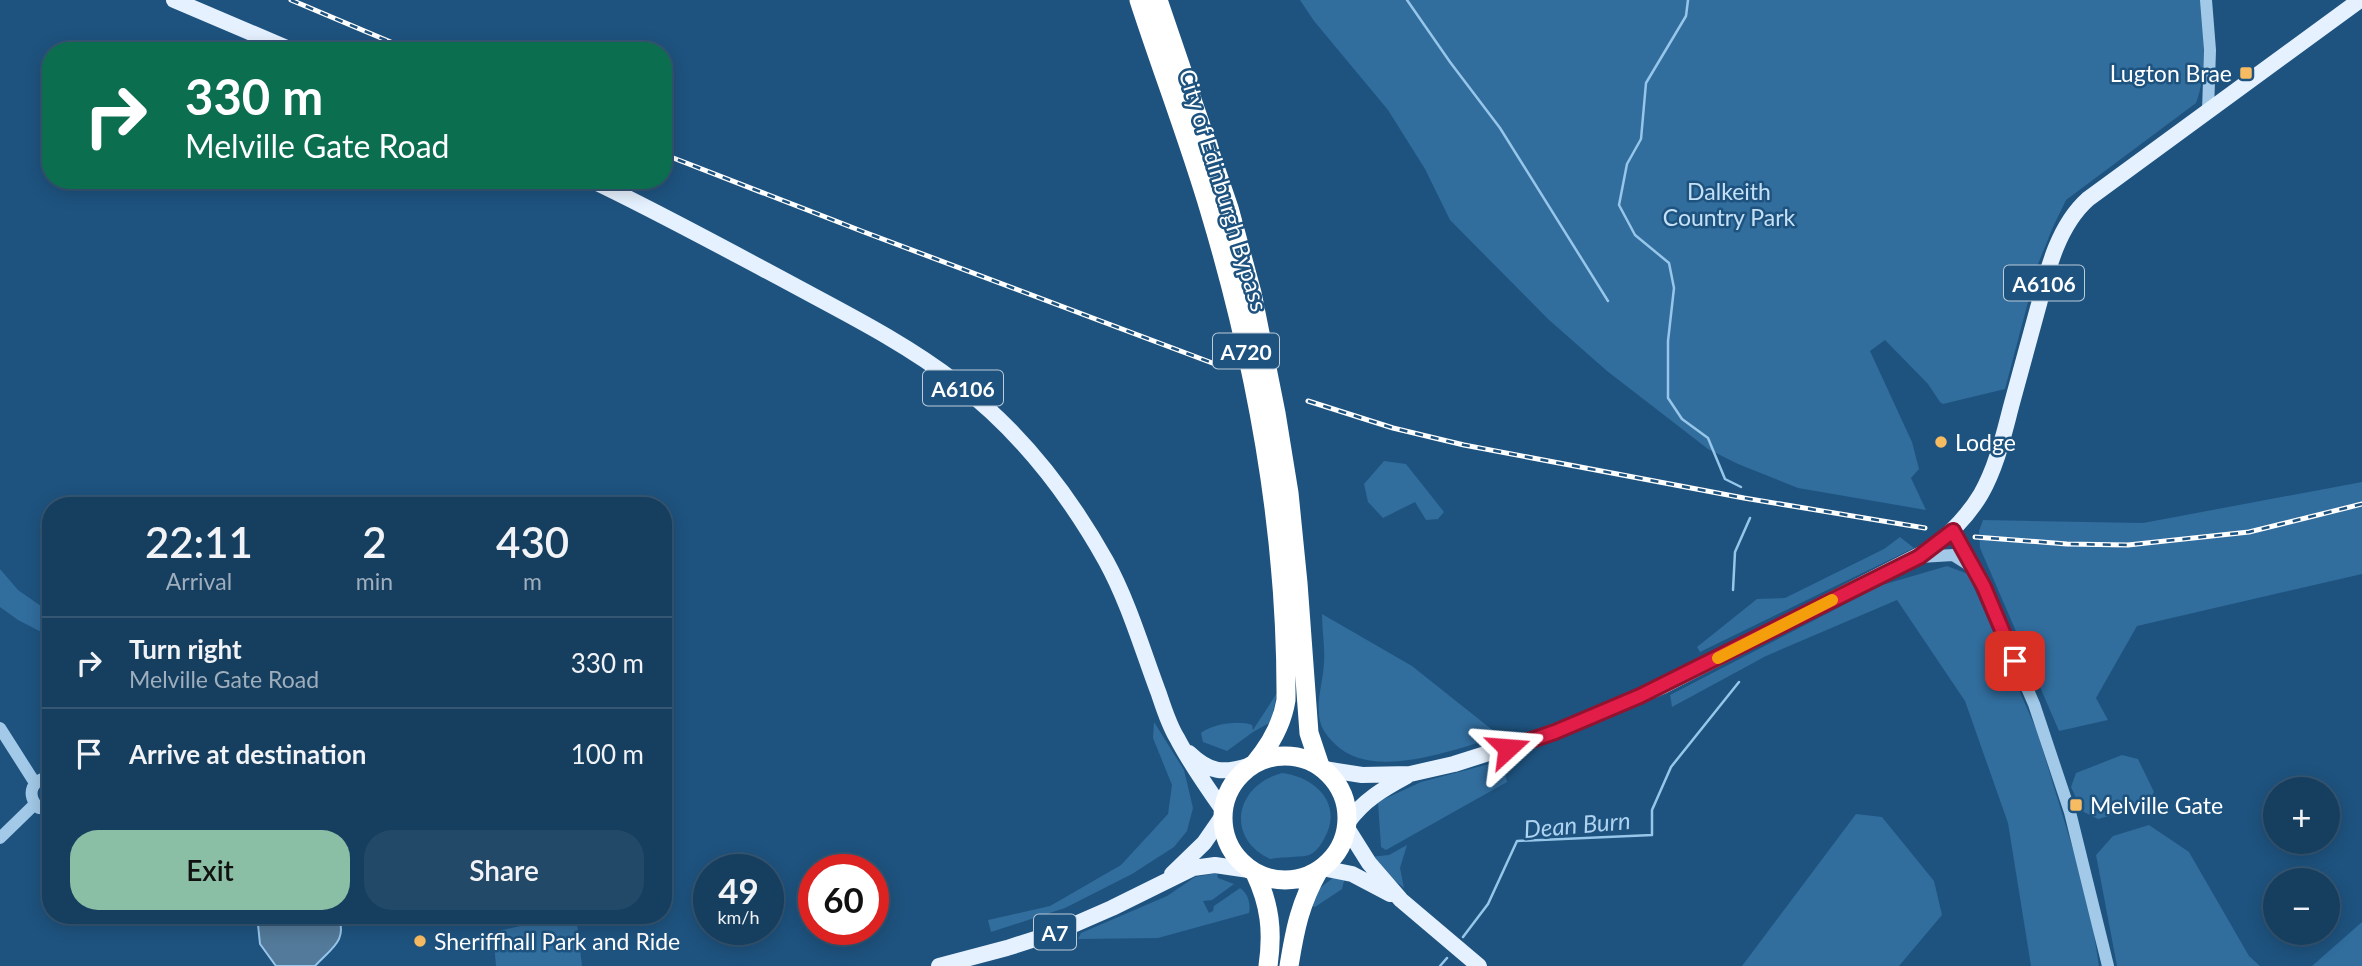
<!DOCTYPE html>
<meta charset="utf-8">
<style>
body{margin:0;font-family:Lato,sans-serif;background:#234968;color:#f1f3f6;height:100vh;display:flex;flex-direction:column;font-size:26px;white-space:nowrap}
*{box-sizing:border-box;margin:0}
p{font-size:23px;color:#9eaebd}
.icon{flex:none;width:38px;height:38px;fill:none;stroke:currentColor;stroke-width:2;stroke-linecap:round;stroke-linejoin:round}
.map{position:relative;flex:1;overflow:hidden}
.sheet{position:absolute;left:42px;top:497px;width:630px;height:427px;display:flex;flex-direction:column;background:#163e5f;border-radius:28px;box-shadow:0 4px 18px #0003,0 0 0 2px #355774}
.sheet>*{flex:none}
.guide{position:absolute;left:42px;top:42px;width:630px;height:147px;border-radius:28px;box-shadow:0 4px 18px #0003,0 0 0 2px #355774;background:#0b6e4f;color:#fff;overflow:hidden}
.buttons{position:absolute;left:2263px;top:777px;display:grid;gap:14px}
.buttons a{display:grid;place-items:center;width:77px;height:77px;border-radius:50%;background:#163e5f;box-shadow:0 4px 18px #0003,0 0 0 2px #355774;font-size:35px}
.speed{position:absolute;left:693px;top:854px;display:flex;gap:14px;font-size:35px;font-weight:700;text-align:center}
.speed>*{display:grid;place-content:center;width:91px;height:91px;border-radius:50%;background:#163e5f;box-shadow:0 4px 18px #0003,0 0 0 2px #355774;line-height:1}
.speed small{font-size:18px;font-weight:400}
.speed .limit{border:10px solid #d22;background:#fff;color:#111}
.pin{position:absolute;display:grid;place-items:center;width:60px;height:60px;color:#fff;margin:-30px;border-radius:14px;box-shadow:0 4px 10px #0006}
.me{position:absolute;width:77px;margin:-38px;rotate:71deg;stroke-linejoin:round;filter:drop-shadow(0 0 5px #0008)}
.turn{display:flex;align-items:center;gap:24px;height:147px;padding:0 28px;font-size:32px}
.turn .icon{width:91px;height:91px;stroke-width:2.5}
.turn b{display:block;font-size:49px;line-height:60px}
.eta{display:flex;justify-content:space-evenly;align-items:center;height:119px;text-align:center}
.eta b{font-size:42px;font-weight:600;line-height:49px}
.cta{display:flex;gap:14px;margin-top:auto;padding:14px 28px}
.cta a{flex:1;height:80px;border-radius:28px;background:#8abfa5;color:#111;font-size:28px;font-weight:600;line-height:80px;text-align:center}
.cta a+a{background:#234968;color:#f1f3f6}
ul{padding:0;list-style:none}
li{display:flex;align-items:center;gap:21px;height:91px;padding:0 28px;border-top:2px solid #355774}
li div{flex:1}
li b{display:block;font-size:26px}
li em{font-style:normal}
.map>svg:first-child{display:block}
.green{fill:#316d9d}
.water{fill:#537a9a;stroke:#96c6ea;stroke-width:2}
.lines{fill:none;stroke-linecap:round;stroke-linejoin:round}
.stream{stroke:#96c6ea;stroke-width:2.5}
.minor{stroke:#a2c9e8;stroke-width:12}
.major{stroke:#e5f1fe;stroke-width:16}
.highway{stroke:#fff;stroke-width:19}
.rail-casing{stroke:#fff;stroke-width:5}
.rail{stroke:#1e537f;stroke-width:2.5;stroke-dasharray:8;stroke-linecap:butt}
.route-casing{stroke:#92132f;stroke-width:18}
.route{stroke:#e11d48;stroke-width:12}
.slow{stroke:#f59e0b;stroke-width:12}
.poi-dot{fill:#f7bb62;stroke:#1e537f;stroke-width:2.5}
.labels{text-anchor:middle;dominant-baseline:central;stroke-width:5;stroke-linejoin:round;paint-order:stroke}
.shield{fill:#1e537f;stroke:#bccbd9;stroke-width:2}
.shield-label{font-size:21px;font-weight:bold;fill:#fff}
.poi-label{font-size:23px;fill:#fff;stroke:#1e537f;text-anchor:start}
.street-label{font-size:23px;fill:#fff;stroke:#1e537f}
.park-label{font-size:23px;fill:#c6e1f6;stroke:#1e537f}
.water-label{font-size:24px;font-style:italic;fill:#aed3f0;stroke:#1e537f}
</style>
<div class="map">
<svg width="2362" height="966" viewBox="0 0 2362 966">
<rect width="100%" height="100%" fill="#1e537f"/>
<path class="green" d="M1300,0h901c2,33 7,72 -5,103l-130,97 -13,27 -15,37 -33,125 -62,15 -3,-2 -12,-18 -43,-44 -15,11 42,91 7,27 -8,9 15,32 -128,-22 -60,-24 -30,-15 -101,-78 -59,-52 -98,-99 -25,-51 -37,-59 -74,-89z
M1384,461l22,3 38,48 -6,7 -12,1 -11,-18 -32,16 -15,-16 -4,-18z
M2362,482v92l-225,52 -41,72 12,22 -49,11 -79,-183 -1,-17 4,-11 160,3z
M1900,537l14,11 -214,104 -3,-5 60,-48 28,-1 99,-49z
M1947,566l21,8 69,157 52,171 10,64h-68l-23,-143 -43,-122 -68,-101 -131,56 -94,51 -2,-12 212,-110z
M0,569l18,21 33,23v24l-33,-17 -18,-13z
M1322,614l90,52 88,70c-44,13 -128,46 -165,8 -9,-9 -14,-15 -16,-28 -2,-18 4,-35 5,-53 1,-16 -2,-33 -2,-49z
M1277,693l-6,29 -18,10 -26,19 -24,-9 -2,-9c11,-9 38,-13 51,-8l1,5z
M1154,722l30,48 9,38 -6,23 -13,16 -42,27 -67,34 -74,24 -3,-12 62,-14 71,-41 47,-51 4,-29 -19,-47z
M2122,755l16,4 16,33 -8,14 -48,13 -16,-8 -11,-24 5,-14z
M1493,763l10,4 4,15 -121,68 -5,-3 -3,-45 43,-20z
M1282,773c34,4 62,32 42,66 -3,6 -9,14 -15,16 -4,2 -29,2 -39,4 -45,-21 -35,-74 12,-86z
M1856,814l26,3 52,64 8,34 -43,51h-157z
M2149,825l40,27 60,104 11,10h-143l-21,-111 17,-19z
M1407,845l-7,23 4,20 -28,-23 -6,-8 19,-2z
M1217,873l1,5 16,6 -22,16 -9,1 6,12 4,-2 1,-5 26,-18c8,5 11,16 9,25l-91,25 -80,1 3,-6 86,-37 28,-19z
M1334,877h11l-3,12 -27,18 -7,-3 12,-16z
M570,915h6l6,51h-86l-3,-34z
M2362,922v44h-50z"/>
<path class="water" d="M257,915h80c13,25 -8,35 -22,51h-39l-16,-22z"/>
<g class="lines">
<path class="stream" d="M1407,0l43,62 50,66 108,173
M1688,0l-2,16 -40,67 -5,56 -14,25 -8,41 16,30 34,28 5,25 -6,53v57l14,21 26,19 17,41 16,8
M1733,590l2,-38 15,-34
M1463,937l25,-33 29,-63 135,-6v-25l19,-43 68,-85
M1440,966l7,-8"/>
<path class="minor" d="M2206,0l4,50 -2,61
M1953,531l31,57 50,116 36,108 38,154
M1920,557l33,-2 19,12
M0,728l35,55
M51,778c-19,-1 -26,17 -12,30l12,1
M0,838l35,-34"/>
<path class="major" d="M174,0l120,51
M591,180c65,31 129,66 193,100 59,32 120,62 173,103 63,48 111,110 149,178 23,42 36,88 53,133 5,15 10,31 18,44 13,25 29,48 46,72
M1189,753c21,20 34,21 62,12
M1324,769l38,6 48,-1 44,-10 101,-32 108,-46 268,-137c20,-16 37,-33 50,-55 16,-28 23,-61 31,-91 9,-33 18,-66 27,-99 9,-37 20,-79 49,-105l272,-199
M1348,822c16,-22 35,-33 59,-46
M1347,828l22,35 32,37 78,66
M1322,868l30,6 38,20
M1172,874l32,-31 18,-26
M939,966l68,-18 50,-16 55,-24 81,-40 22,-3 34,5"/>
<path class="highway" d="M1139,0c23,71 50,141 71,212 47,157 77,324 76,488 -4,25 -15,44 -31,63
M1158,0l71,208 23,85 24,120 13,80 9,90 11,150 11,33
M1223 818a62 62 0 1 1 124 0a62 62 0 1 1-124 0Z
M1255,873c15,32 18,58 13,93
M1289,966c6,-37 11,-63 30,-96"/>
<g class="rail-casing">
<path id="rail" d="M291,0l121,51
M663,154l201,78 351,132
M1308,401l85,27 71,17 280,53 181,30
M1975,537l92,7 61,1 121,-13 113,-28"/>
</g>
<use href="#rail" class="rail"/>
</g>
<g class="lines">
<g class="route-casing">
<path id="route" d="M1508,748l47,-16 85,-36 279,-139 34,-26 31,56 31,74"/>
</g>
<use href="#route" class="route"/>
<path class="slow" d="M1718,658l114,-58"/>
</g>
<g class="poi-dot">
<rect x="2239" y="66" width="14" height="14" rx="3.5"/>
<circle cx="1941" cy="442" r="7"/>
<rect x="2069" y="798" width="14" height="14" rx="3.5"/>
<circle cx="420" cy="941" r="7"/>
</g>
<g class="labels">
<g class="shield">
<rect x="2004" y="265.5" width="80" height="35" rx="5"/>
<rect x="1213" y="333.5" width="66" height="35" rx="5"/>
<rect x="923" y="370.5" width="80" height="35" rx="5"/>
<rect x="1034" y="914.5" width="42" height="35" rx="5"/>
</g>
<g class="shield-label">
<text x="2044" y="283">A6106</text>
<text x="1246" y="351">A720</text>
<text x="963" y="388">A6106</text>
<text x="1055" y="932">A7</text>
</g>
<g class="poi-label">
<text x="2232" y="73" text-anchor="end">Lugton Brae</text>
<text x="1955" y="442">Lodge</text>
<text x="2090" y="805">Melville Gate</text>
<text x="434" y="941">Sheriffhall Park and Ride</text>
</g>
<g class="street-label">
<text transform="translate(1224 190) rotate(73)">City of Edinburgh Bypass</text>
</g>
<g class="park-label">
<text x="1729" y="191">Dalkeith<tspan x="1729" dy="26">Country Park</tspan></text>
</g>
<g class="water-label">
<text transform="translate(1577 824) rotate(-5)">Dean Burn</text>
</g>
</g>
</svg>
<div class="buttons">
<a>+</a>
<a>−</a>
</div>
<div class="speed"><div>49<small>km/h</small></div><div class="limit">60</div></div>
<div class="pin" style="left:2015px;top:661px;background:#d93025"><svg class="icon" aria-label="arrive" viewBox="0 0 24 24"><path d="M6 21V4h12l-3 4 3 4H6"/></svg></div>
<svg class="me" style="left:1508px;top:748px" viewBox="-20 -20 40 40"><path d="M0-17L14 15 0 8-14 15z" fill="#e11d48" stroke="#fff" stroke-width="4"/></svg>
<div class="guide">
<div class="turn"><svg class="icon" aria-label="right" viewBox="0 0 24 24"><path d="M7 20v-9h11M14 6l5 5-5 5"/></svg><div><b>330 m</b>Melville Gate Road</div></div>
</div>
<section class="sheet">
<div class="eta">
<div><b>22:11</b><p>Arrival</p></div>
<div><b>2</b><p>min</p></div>
<div><b>430</b><p>m</p></div>
</div>
<ul>
<li><svg class="icon" aria-label="right" viewBox="0 0 24 24"><path d="M7 20v-9h11M14 6l5 5-5 5"/></svg><div><b>Turn right</b><p>Melville Gate Road</p></div><em>330 m</em></li>
<li><svg class="icon" aria-label="arrive" viewBox="0 0 24 24"><path d="M6 21V4h12l-3 4 3 4H6"/></svg><div><b>Arrive at destination</b></div><em>100 m</em></li>
</ul>
<div class="cta"><a>Exit</a><a>Share</a></div>
</section>
</div>
